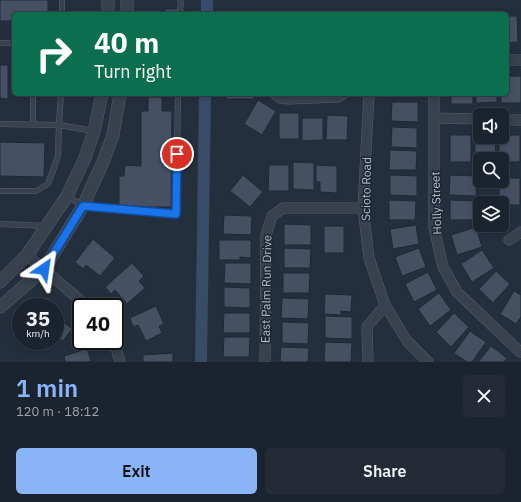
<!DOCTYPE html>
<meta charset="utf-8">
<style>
body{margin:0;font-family:"IBM Plex Sans",sans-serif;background:#242b36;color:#f1f3f6;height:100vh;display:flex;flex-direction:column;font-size:15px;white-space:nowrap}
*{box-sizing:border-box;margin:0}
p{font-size:13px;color:#a0a4aa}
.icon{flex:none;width:22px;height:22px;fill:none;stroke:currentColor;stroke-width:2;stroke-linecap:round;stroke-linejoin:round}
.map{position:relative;height:362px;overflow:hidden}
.drawer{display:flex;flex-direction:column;background:#1b232e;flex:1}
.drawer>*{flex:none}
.top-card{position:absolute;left:12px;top:12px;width:497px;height:84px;border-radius:6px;box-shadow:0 2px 6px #0003,0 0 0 1px #39404a;background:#0b6e4f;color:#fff;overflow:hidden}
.fabs{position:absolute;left:473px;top:108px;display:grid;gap:8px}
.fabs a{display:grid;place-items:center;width:36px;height:36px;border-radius:6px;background:#1b232e;box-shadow:0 2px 6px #0003,0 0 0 1px #39404a;font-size:20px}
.speed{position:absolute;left:12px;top:298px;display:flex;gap:8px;font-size:20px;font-weight:700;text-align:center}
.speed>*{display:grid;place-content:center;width:52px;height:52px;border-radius:50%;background:#1b232e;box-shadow:0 2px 6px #0003,0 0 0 1px #39404a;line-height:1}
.speed small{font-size:10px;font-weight:400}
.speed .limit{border:2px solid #111;border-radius:6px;background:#fff;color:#111}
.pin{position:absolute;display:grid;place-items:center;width:34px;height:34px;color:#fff;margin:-17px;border:2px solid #fff;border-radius:50%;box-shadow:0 1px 4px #0007}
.me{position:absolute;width:44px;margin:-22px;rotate:32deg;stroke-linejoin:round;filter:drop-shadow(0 0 3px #0008)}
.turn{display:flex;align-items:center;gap:14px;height:84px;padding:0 16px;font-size:18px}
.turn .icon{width:52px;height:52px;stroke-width:2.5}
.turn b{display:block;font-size:28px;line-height:34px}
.round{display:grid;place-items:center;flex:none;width:42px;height:42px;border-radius:6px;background:#242b36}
.headline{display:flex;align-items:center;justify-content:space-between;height:68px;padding:0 16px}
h1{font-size:24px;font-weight:600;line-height:30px;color:#8ab4f8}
.action{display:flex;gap:8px;margin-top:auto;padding:8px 16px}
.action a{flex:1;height:46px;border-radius:6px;background:#8ab4f8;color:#111;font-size:16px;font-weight:600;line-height:46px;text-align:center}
.action a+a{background:#242b36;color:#f1f3f6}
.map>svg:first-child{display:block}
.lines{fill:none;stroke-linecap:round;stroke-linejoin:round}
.canal{stroke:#394c67;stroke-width:12}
.building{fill:#455162;stroke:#1f2835}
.service-casing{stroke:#565f6c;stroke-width:6}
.minor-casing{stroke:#565f6c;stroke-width:11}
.tertiary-casing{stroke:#565f6c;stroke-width:13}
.service{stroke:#38414e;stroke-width:5}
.minor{stroke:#38414e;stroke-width:10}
.tertiary{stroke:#38414e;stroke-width:12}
.route-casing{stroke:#114b97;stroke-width:10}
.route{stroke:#1a73e8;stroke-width:7}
.labels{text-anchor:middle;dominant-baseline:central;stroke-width:3;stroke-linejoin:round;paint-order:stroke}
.street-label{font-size:12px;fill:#b4bcc9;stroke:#1d2633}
</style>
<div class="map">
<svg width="521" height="362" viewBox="0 0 521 362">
<rect width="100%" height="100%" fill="#242f3e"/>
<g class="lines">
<path class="canal" d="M207,14v-14
M201,362l4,-268"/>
</g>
<path class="building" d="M0,0h48v14h-34v7h-14z
M165,9h19v5h-19z
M507,16h10l1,26 -11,1z
M0,65h8v34l-8,-1z
M507,76h14v27h-20v-9h6z
M226,94h28v5h-28z
M451,94h22v10h-22z
M476,94h21v8l-21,1z
M148,97h14v14h10l-1,96h-52v-31h5l1,-11 16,1v-55h7z
M258,100l18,11 -14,24 -18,-11z
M392,102h26v20l-27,-1z
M279,113h20v26h-20z
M327,115l21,1 -1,24h-21z
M302,118h21v22l-21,1z
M392,127l25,1v20l-26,-1z
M450,135h21v27h-21z
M475,135h5v2h15l1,22h-16v3h-5z
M502,135h18v27h-18v-3h-3v-22h3z
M0,142l45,1 -1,34 -44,-1z
M390,150l27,1 -1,19h-27z
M293,162l21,1v27l-21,-1z
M269,165h20v26h-21z
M316,165l21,1v27l-17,-1v-10h-4z
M243,175l20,17 -13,15 -20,-16z
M390,175l27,1v20l-27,-1z
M450,175l27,1 -1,20 -27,-1z
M502,178h18v27h-18v-2h-3v-22h3z
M389,200l27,1 -1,19h-26z
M450,200l26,1v19h-26z
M224,215l28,1 -1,19 -28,-1z
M284,224l27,1v20h-27z
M416,225l3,19 -26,5 -3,-20z
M324,226h20v27h-20z
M476,227l6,20 -25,8 -6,-20z
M93,239l22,19 -15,18 -14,-11 -3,4 -8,-7z
M219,240h32v18l-11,-1v3h-21z
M284,248l27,1 -1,19h-26z
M419,248l7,19 -24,9 -7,-19z
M482,250l12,18 -22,14 -11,-18z
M132,263l12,13 -5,5 6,7 -18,16 -12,-14 -4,4 -6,-7z
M225,263h26v21l-27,-1z
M496,271l14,13 -17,19 -14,-14z
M428,272l9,18 -23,12 -9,-18z
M283,273h27l-1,20h-26z
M224,287l26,1v20l-26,-1z
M514,291l7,4v22l-5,7 -16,-10z
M439,293l12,17 -21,16 -12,-17z
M325,294l27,1 -1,17 -10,-1v4l-17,-1z
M282,298l27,1 -1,20 -27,-1z
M156,306l8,18 -5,2 3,7 -16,8 -8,-16 -5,2 -3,-9z
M224,313h26v20h-27z
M454,313l15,14 -18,20 -15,-15z
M55,315l17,14 -9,12 -6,-4 -2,1z
M325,316l27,1v22l-27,-1z
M282,322l27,1 -1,21 -26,-1z
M470,331l16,11 -14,20h-5l-13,-9z
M224,337h26l-1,20h-26z
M325,342l27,1 -1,19h-27z
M491,346l16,12 -3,4h-26z
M281,347l28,1 -1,14h-28z
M87,349l4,12 -4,1h-22l-1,-6z
M173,353v9h-30v-7z"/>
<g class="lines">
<g class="service-casing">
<path id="service" d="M62,0v14
M180,9l1,-6 -1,-3
M0,43h14
M0,124l59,1 2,-31
M33,124v-30
M0,191h36l12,-7 10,-28 1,-31 35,6
M67,196l16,10 93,8 2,-120
M0,224l46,2"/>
</g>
<g class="minor-casing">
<path id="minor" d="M507,60h14
M275,94l5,4 9,1 49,-2 5,-3
M369,94l-6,114 6,50 16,47 22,36 21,21
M434,94v134l9,39 14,25 62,59 2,1
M435,118l45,1
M502,120h19
M509,240l12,-8
M27,255l61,52
M114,341l6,21
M265,362l1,-127 6,-19 11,-8h80
M368,362l-1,-35 18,-22"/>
</g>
<g class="tertiary-casing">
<path id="tertiary" d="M127,0v14
M108,14v-14
M0,282l27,-27 40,-59 18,-38 9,-27 8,-37
M0,307l44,-38 39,-63 20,-44 10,-27 7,-41"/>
</g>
<use href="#service" class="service"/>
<use href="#minor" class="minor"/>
<use href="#tertiary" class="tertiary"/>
</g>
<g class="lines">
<g class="route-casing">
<path id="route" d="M44,269l39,-63 93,8 1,-60"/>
</g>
<use href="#route" class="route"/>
</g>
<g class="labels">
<g class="street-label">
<text transform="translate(366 189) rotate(-89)">Scioto Road</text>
<text transform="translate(436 203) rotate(-92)">Holly Street</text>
<text transform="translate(266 289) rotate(-89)">East Palm Run Drive</text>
</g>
</g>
</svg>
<div class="fabs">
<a><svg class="icon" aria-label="sound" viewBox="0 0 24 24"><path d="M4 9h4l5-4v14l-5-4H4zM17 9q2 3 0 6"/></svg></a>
<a><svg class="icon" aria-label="search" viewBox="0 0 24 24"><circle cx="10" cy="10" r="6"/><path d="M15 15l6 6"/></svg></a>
<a><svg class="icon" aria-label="layers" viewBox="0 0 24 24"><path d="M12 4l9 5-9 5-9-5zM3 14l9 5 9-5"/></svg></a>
</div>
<div class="speed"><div>35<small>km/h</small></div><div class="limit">40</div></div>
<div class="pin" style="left:177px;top:154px;background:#d93025"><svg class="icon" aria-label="arrive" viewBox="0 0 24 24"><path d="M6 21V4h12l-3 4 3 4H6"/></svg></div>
<svg class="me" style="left:44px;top:269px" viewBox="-20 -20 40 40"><path d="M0-17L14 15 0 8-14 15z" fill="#1a73e8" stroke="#fff" stroke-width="4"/></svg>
<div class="top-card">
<div class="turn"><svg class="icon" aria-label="right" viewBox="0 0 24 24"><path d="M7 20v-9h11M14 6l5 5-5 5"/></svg><div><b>40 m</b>Turn right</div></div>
</div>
</div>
<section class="drawer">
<div class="headline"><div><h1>1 min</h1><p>120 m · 18:12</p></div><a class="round"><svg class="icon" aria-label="close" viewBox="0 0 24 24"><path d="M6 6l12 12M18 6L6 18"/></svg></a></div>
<div class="action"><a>Exit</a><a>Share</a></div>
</section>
